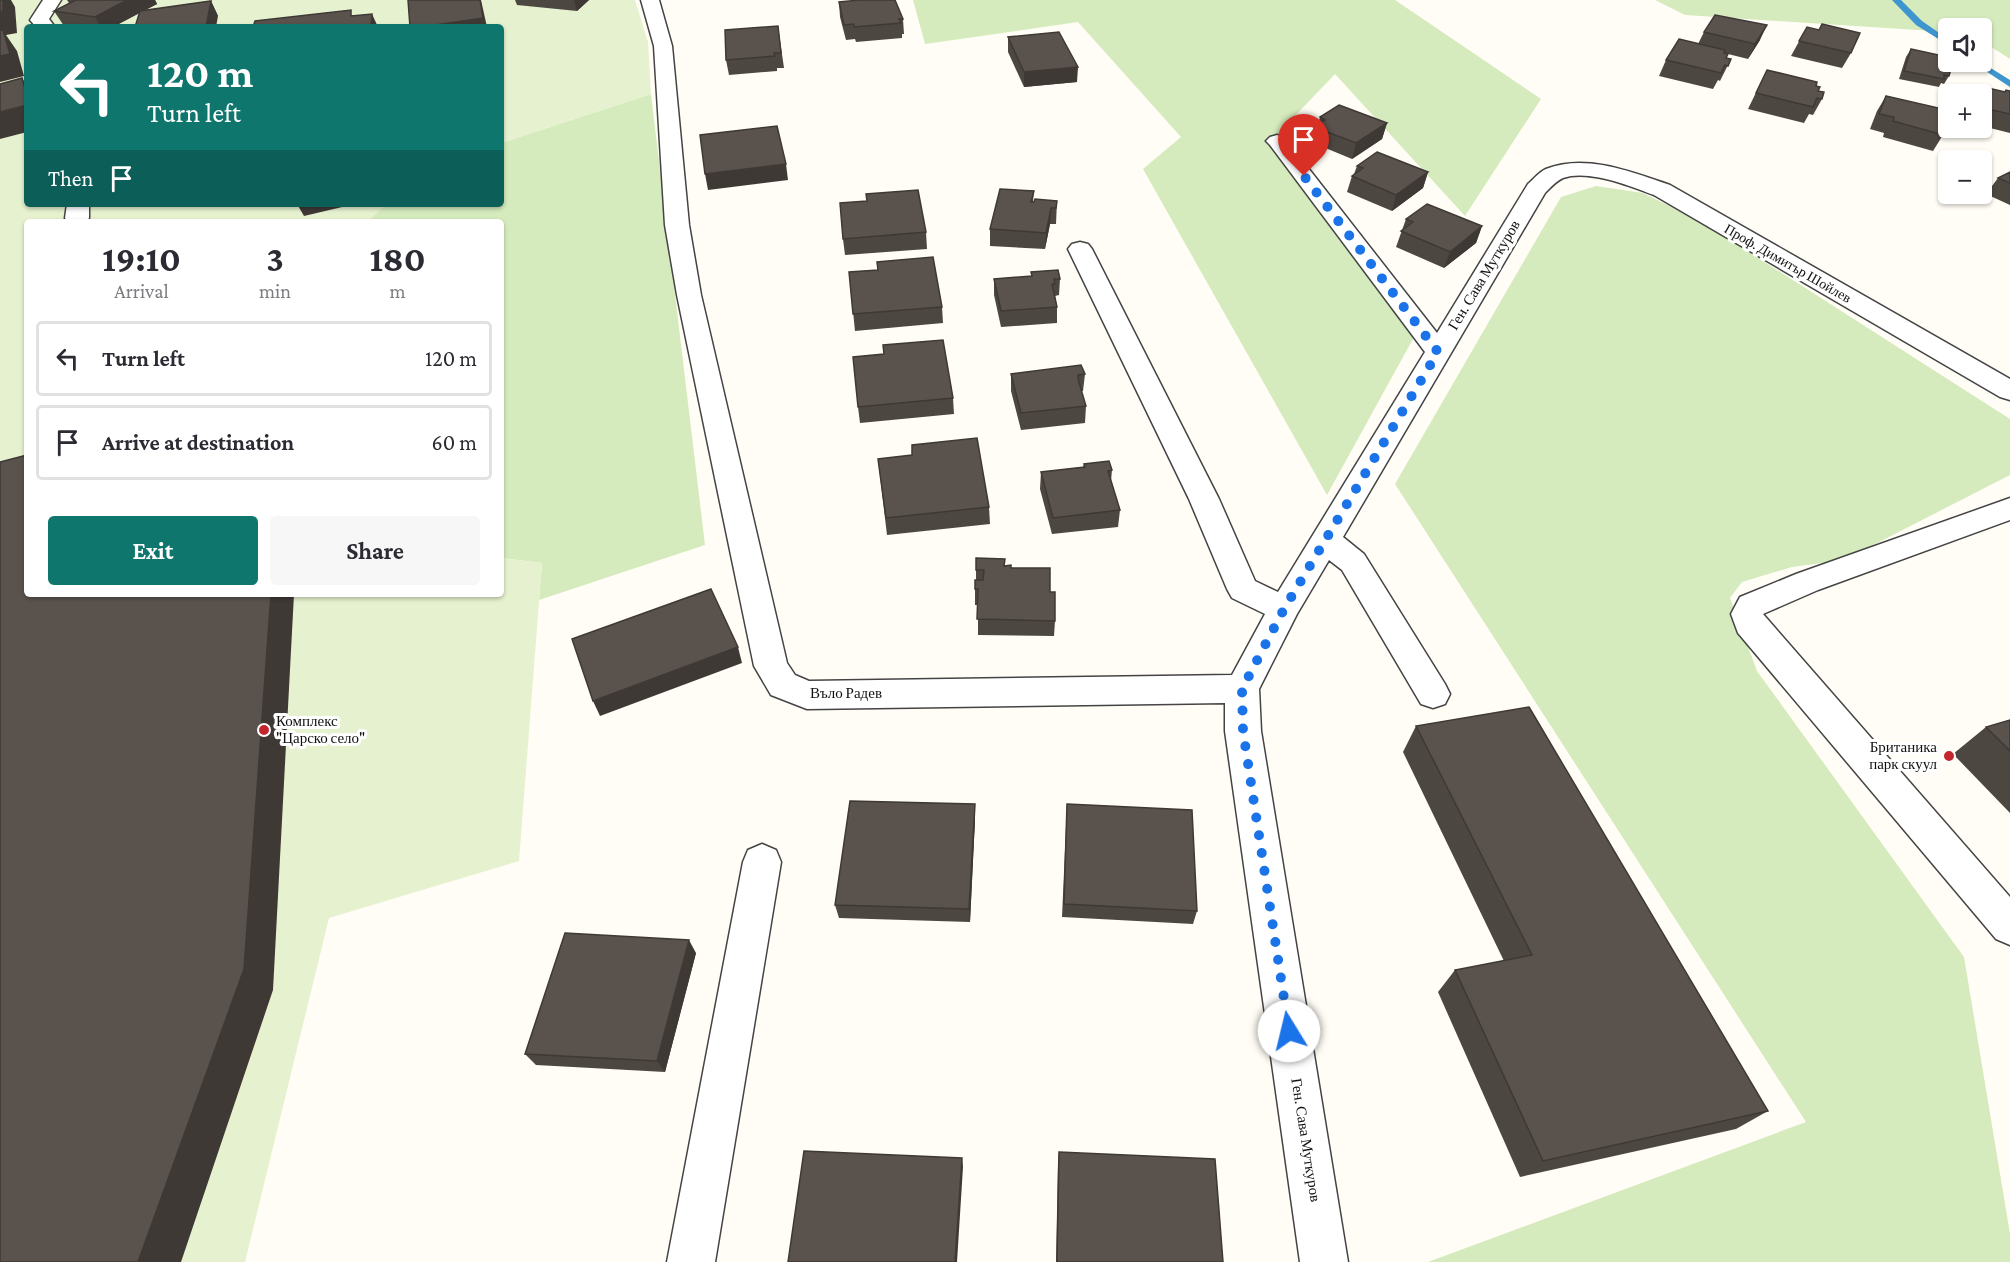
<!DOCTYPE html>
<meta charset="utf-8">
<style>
body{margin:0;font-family:"Crimson Pro",serif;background:#f7f7f7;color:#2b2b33;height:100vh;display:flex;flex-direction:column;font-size:22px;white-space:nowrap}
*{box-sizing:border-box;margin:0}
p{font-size:20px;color:#7c7c81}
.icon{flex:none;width:33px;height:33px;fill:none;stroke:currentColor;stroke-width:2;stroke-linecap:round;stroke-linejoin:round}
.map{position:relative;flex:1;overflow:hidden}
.panel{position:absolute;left:24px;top:219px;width:480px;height:378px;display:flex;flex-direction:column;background:#fff;border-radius:6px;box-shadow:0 2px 4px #0004}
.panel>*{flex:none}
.hud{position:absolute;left:24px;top:24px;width:480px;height:183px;border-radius:6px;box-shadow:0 2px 4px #0004;background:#0f766e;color:#fff;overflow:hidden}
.controls{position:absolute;left:1938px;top:18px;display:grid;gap:12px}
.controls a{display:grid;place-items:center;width:54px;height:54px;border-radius:6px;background:#fff;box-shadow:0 2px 4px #0004;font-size:30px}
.pin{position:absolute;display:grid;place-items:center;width:51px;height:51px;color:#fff;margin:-62px -26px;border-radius:50% 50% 50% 0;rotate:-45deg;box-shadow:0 0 6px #0007}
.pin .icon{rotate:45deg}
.me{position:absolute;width:66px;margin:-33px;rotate:351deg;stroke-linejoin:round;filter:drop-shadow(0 0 4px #0008)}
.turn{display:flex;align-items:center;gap:21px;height:126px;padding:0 24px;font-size:27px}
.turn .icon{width:78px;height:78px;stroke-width:2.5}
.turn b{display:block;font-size:42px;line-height:51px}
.then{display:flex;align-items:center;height:57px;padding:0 24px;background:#0003;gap:12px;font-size:22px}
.eta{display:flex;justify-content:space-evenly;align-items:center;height:102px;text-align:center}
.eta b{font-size:36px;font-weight:700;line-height:42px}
.button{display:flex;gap:12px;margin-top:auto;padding:12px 24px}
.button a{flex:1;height:69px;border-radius:6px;background:#0f766e;color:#fff;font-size:24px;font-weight:700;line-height:69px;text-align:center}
.button a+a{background:#f7f7f7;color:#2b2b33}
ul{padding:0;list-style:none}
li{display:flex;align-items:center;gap:18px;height:75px;margin:0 12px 9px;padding:0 12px;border:3px solid #e1e1e2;border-radius:6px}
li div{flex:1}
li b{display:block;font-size:22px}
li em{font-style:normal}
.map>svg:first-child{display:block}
.green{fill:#d5ebbd}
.pitch{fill:#e6f2cf}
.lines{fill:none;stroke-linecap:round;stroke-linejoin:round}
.stream{fill:#3f96cf;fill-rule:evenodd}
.minor-casing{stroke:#444;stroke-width:3}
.minor{fill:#fff;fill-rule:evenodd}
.wall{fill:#4d4742}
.shaded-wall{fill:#3f3936}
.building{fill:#5a524d;stroke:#3f3936;stroke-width:1.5}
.route{stroke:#1a73e8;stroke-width:10;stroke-dasharray:0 18}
.poi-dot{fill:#c4262e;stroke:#fff;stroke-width:2}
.labels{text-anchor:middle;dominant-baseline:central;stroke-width:6;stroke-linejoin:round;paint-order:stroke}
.far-street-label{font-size:14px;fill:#111;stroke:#fff}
.street-label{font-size:15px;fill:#111;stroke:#fff}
.poi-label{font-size:15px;fill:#111;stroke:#fff;text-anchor:start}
</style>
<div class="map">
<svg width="2010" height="1262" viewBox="0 0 2010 1262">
<rect width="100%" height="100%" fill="#fffdf5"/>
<path class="green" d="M913,0h482l146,99 -76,117 -130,-142 -63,66 147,188 -92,167 -184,-326 38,-32 -103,-115 -153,22z
M1655,0h355v59l-28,-18v-13h-34v4l-263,-17z
M651,94l54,451 -166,55 3,-37 -41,-5v-336h-134l19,-18h115v-61z
M1596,186l47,7 59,29 308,197v56l-166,85 -52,7 -50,15 -12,16 27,73 207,286 46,277v28h-582l378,-140 -411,-638 166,-287z"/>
<path class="pitch" d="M0,0h635l13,42 3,52 -150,49v-116h-474v177h359l-19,18h-340v372h474v-36l41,5 -23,298 -190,57 -84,344h-245z"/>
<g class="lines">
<path class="stream" d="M1892,0h9l21,21 26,18v6l-32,-20z
M1972,62h9l29,18v7z"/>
<g class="minor-casing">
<path id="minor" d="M43,0h18l-12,19 6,8h-19l-6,-7z
M641,0h18l13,46 17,179 12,70 86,368 8,12 14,6 423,-6 33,-61 -33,-16 -5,-9 -38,-90 -121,-250 4,-5 8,-2 8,2 4,5 127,250 36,82 23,11 147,-240 -155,-207 -4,-4 4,-4 7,-2 7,2 153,196 91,-149c6,-5 11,-12 18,-15 39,-16 87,3 124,16l340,194v21l-10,-3 -346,-202c-24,-9 -66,-26 -91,-17 -7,3 -13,10 -18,15l-202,344 21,17 81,130 5,10 -5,10 -12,4 -12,-4 -79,-134 -13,-10 -32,54 -38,75 2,42 87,531h-48l-75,-531v-28l-418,6 -36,-14 -17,-29 -77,-371 -12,-70 -11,-179z
M67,204h22v14l-3,4h-18l-3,-4z
M2010,498v22l-192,70 -55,24 247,283v48l-14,-6 -258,-306 -7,-19 9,-17 56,-23z
M762,844l14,6 5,12 -66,400h-48l76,-400 5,-12z"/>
</g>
<use href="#minor" class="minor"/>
</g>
<path class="wall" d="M67,0h88l2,4 -12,6 66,-9 7,15 -79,-3 -26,14h-40l-9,-1 -10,-15 15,-8z
M515,0h74l-12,11 -60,-6z
M839,2l64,17 1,15h-2v4l-46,4 -1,-3 -9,1 -6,-23z
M778,26l6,42h-7v3l-48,4 -3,-15z
M1807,27l44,26 -9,15 -51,-12z
M1704,32l56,8 -12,19 -24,-6 2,5 5,1 -11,22 -2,-1 -5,9 -54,-13 7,-16 32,-16z
M1008,37l69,45 -53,5 -16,-35z
M1911,49l38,27 -5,8 -3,-1 -2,4 -40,-8 7,-22z
M1767,70l49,16 6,13 -9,16 -4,-1 -5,9 -56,-14z
M1988,88l16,4 2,-2 4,1v42l-28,-7v-28z
M1886,96l57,16v23l-10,16 -50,-14 1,-4 -14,-4 7,-18z
M1320,117l67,6 -5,16 -30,20 -41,-17 3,-15 4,-3z
M1357,166l71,6 -5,16 -31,23 -45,-19 5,-16 2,-2z
M2010,172v33l-24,-11 12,-16z
M1034,191l-1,11 24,-1 -1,23h-6l-5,25 -55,-3v-17z
M1406,219l76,7 -6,17 -32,25 -48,-21z
M926,232l1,17 -82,6 -2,-16z
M878,270l64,37 1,16 -88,8 -6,-59z
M1031,272l29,7 -1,16 -4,1 2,11v16l-56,4 -7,-32v-16l37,-3z
M883,345l70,53 1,16 -94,9 -2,-16 26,-53z
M1011,374h74l-2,17h-2l5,15 -1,17 -64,7 -10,-39z
M878,459l111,48 1,17 -103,11z
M1084,464l28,6 -1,11 9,29 -2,17 -66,7 -12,-45 1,-17 42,-5z
M976,558l35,10 39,24 5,29 -1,15 -76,-1v-30h-3v-16l1,-9z
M2010,720v93l-57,-59 33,-27z
M1416,726l352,385 -32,18 -216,48 -82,-185 17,-22 49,-9 -101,-209z
M975,804v15l-5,103 -131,-4 -4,-13z
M1067,804l130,107 -4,13 -131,-7z
M696,953l-31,119 -129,-7 -11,-11z
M1059,1152l164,110h-167l2,-101z"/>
<path class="shaded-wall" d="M3,0h8l4,7 2,26 -11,2 11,16 7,25 -24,6v-70z
M127,0h28l2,4 -44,23h-12l-6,-10z
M480,0h1l6,27h-65z
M574,0h15l-12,11z
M211,1l7,15 -2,11h-10z
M372,14l6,13h-14z
M1767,25l-7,15 -12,19 7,-15z
M1078,67l-1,15 -53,5v-15z
M22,78l5,9v8z
M27,105v27l-27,7v-27z
M1387,123l-5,16 -30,20 4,-16z
M786,164l2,16 -80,10 -3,-16z
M1428,172l-5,16 -31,23 4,-16z
M297,204h58l-51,12z
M1051,208l-1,16 -5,25 1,-16z
M1482,226l-6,17 -32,25 6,-16z
M271,594h23l-21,396 -92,272h-43z
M738,647l4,16 -142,53 -7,-15z
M975,804v15l-5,103 -1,-13z
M689,940l7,13 -31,119 -8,-11z
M962,1158l1,9 -6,95h-2z"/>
<path class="building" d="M0,0h3v11l-3,1z
M76,0h51l-32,17 -41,-6z
M408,0h72l3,18 -61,9h-12z
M859,0h36l8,19h-4l2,4 -47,4v-3l-10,1 -5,-23z
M211,1l-5,26h-71l5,-16z
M351,10v6l21,-2 -1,12 -7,1h-112h1l2,-6z
M1715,15l52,10 -12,19 -51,-12z
M1822,24l38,9 -9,20 -52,-12 8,-14 12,3z
M778,26l3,27h-7l1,3 -49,4 -1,-30z
M0,30h3l7,24 -10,2z
M1059,32l19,35 -54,5 -16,-35z
M1679,39l46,11 -1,3 4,1 -2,4 5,1 -3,7 -3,-1 -4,8 -55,-13z
M1911,49l37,8v5h5l-4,14 -5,-1v4l-40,-8z
M1767,70l50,12 -1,4 4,1 -2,4 6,1 -2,7 -5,-1 -4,9 -57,-14z
M22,78l5,17v10l-27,7v-28z
M1988,88l17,4 1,-2 4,1v23l-27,-6z
M1886,96l57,13v3l5,2 -5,21 -50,-14 1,-4 -15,-3z
M1339,105l48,18 -31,20 -42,-16 11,-7 -5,-3z
M777,126l9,38 -81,10 -5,-39z
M1377,152l51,20 -32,23 -44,-19 11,-8 -6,-2z
M2010,172v11l-12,-5z
M1000,189l34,2 -3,11h3l1,-3 22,2 -1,7h-5l-5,25 -56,-4z
M918,190l8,42 -83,7 -3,-36 27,-2 -1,-7z
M1427,204l55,22 -32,26 -49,-21 12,-9 -7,-3z
M933,257l9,50 -89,7 -4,-42 29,-2 -1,-8z
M1058,270l2,9h-6l1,5h-3l5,23 -56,4 -7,-32 38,-3 -1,-4z
M943,340l10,58 -95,9 -5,-50 31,-3 -1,-9z
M1081,365l4,9 -7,1v4l8,27 -65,7 -10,-39z
M977,438l12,69 -103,11 -8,-59 34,-4v-10z
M27,455v139h244l-27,375 -106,293h-138v-800z
M1109,461l3,9 -4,1 12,39 -67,8 -12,-46 44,-5 -1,-3z
M976,558l29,1 -1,7 7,-1v3h39v24h5v29l-78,-2 1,-30h-3v-9h8l1,-10h-8z
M711,589l27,58 -145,54 -21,-62z
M1529,707l239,404 -225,50 -88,-191 77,-15 -116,-229z
M2010,720v31l-24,-24z
M850,801l125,3 -6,105 -134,-4z
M1067,804l125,6 5,101 -133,-7z
M565,933l124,7 -32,121 -132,-7z
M804,1151l158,7 -7,104h-167z
M1059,1152l156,7 8,103h-166z"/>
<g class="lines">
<path class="route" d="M1289,1031l-46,-300 -1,-42 42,-80 154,-257 -134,-176"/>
</g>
<g class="poi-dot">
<circle cx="264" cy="730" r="6"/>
<circle cx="1949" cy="756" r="6"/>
</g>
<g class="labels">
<g class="far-street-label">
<text transform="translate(1788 263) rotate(30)">Проф. Димитър Шойлев</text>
</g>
<g class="street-label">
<text transform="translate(1484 275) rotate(-59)">Ген. Сава Муткуров</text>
<text x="846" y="693">Въло Радев</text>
<text transform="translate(1306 1140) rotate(81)">Ген. Сава Муткуров</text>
</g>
<g class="poi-label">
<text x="276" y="721">Комплекс<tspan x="276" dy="17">"Царско село"</tspan></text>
<text x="1937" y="747" text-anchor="end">Британика<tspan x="1937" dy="17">парк скуул</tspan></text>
</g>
</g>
</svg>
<div class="controls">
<a><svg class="icon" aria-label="sound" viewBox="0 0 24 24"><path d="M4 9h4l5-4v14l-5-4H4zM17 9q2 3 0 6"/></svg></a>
<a>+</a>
<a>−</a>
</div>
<div class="pin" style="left:1304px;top:176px;background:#d93025"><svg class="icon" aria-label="arrive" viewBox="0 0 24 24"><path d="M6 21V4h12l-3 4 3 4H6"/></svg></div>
<svg class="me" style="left:1289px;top:1031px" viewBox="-20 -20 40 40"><circle r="19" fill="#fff"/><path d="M0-13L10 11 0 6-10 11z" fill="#1a73e8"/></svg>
<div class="hud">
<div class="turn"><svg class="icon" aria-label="left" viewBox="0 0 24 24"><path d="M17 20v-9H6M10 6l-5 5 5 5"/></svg><div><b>120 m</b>Turn left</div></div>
<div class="then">Then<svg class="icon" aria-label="arrive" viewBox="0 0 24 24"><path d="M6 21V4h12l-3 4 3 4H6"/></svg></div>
</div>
<section class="panel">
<div class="eta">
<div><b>19:10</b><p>Arrival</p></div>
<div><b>3</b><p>min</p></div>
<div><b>180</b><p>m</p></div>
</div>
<ul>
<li><svg class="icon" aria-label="left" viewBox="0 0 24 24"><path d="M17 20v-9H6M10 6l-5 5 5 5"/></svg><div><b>Turn left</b></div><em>120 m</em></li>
<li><svg class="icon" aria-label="arrive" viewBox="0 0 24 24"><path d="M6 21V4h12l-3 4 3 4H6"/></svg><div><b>Arrive at destination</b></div><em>60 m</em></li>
</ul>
<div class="button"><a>Exit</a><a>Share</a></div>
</section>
</div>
